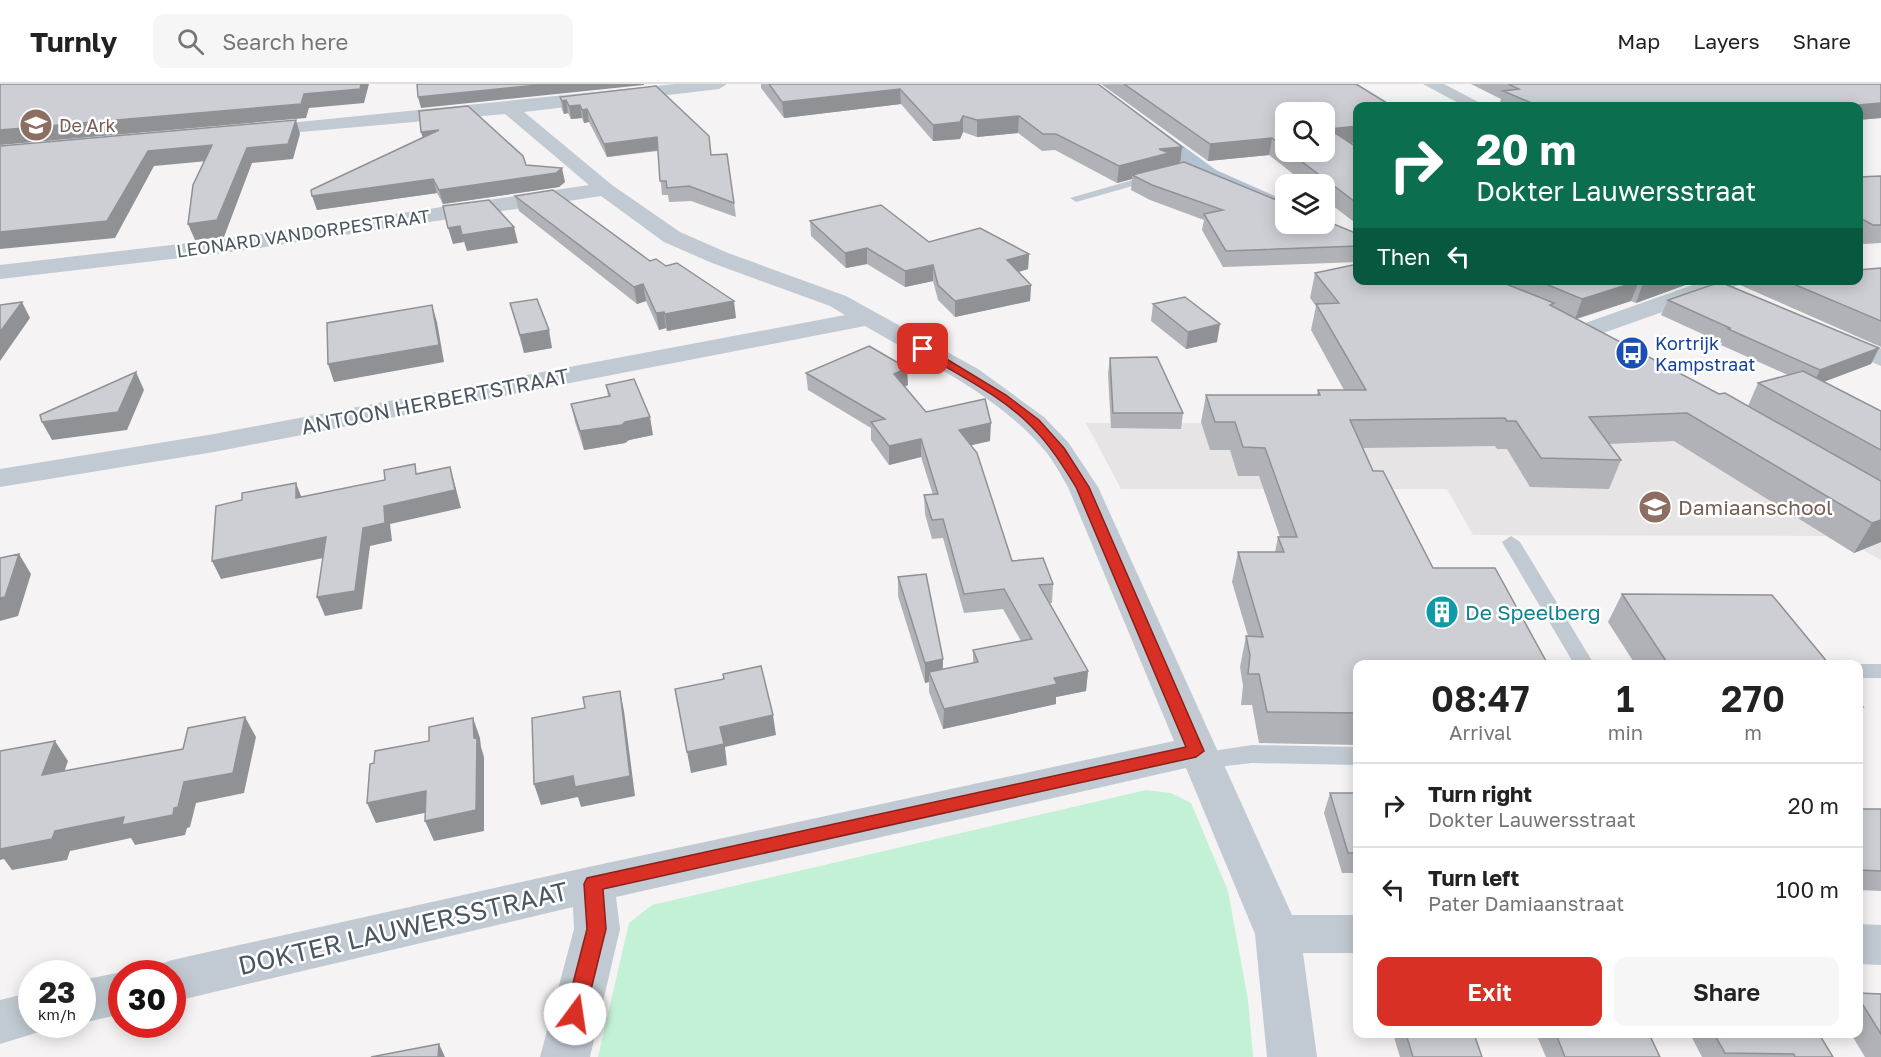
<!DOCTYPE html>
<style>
body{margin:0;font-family:"Golos Text",sans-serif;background:#f6f6f6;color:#222;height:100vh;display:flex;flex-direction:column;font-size:22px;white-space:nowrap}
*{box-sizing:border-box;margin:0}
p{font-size:20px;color:#767676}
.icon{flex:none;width:33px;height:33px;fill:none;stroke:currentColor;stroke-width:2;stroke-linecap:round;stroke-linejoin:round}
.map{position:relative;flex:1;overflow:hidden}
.details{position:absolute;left:1353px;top:576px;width:510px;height:378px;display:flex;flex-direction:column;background:#fff;border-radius:12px;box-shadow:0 3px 15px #0003}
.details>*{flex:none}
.hud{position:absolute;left:1353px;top:18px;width:510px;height:183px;border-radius:12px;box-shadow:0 3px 15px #0003;background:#0b6e4f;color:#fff;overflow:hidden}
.tools{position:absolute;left:1275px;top:18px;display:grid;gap:12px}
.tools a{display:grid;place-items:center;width:60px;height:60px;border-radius:12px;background:#fff;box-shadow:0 3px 15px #0003;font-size:30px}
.speed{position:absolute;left:18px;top:876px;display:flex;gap:12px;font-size:30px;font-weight:700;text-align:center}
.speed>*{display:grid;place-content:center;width:78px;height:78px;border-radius:50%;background:#fff;box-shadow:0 3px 15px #0003;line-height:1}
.speed small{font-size:15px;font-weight:400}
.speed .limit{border:9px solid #d22;background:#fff;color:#111}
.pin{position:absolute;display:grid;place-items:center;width:51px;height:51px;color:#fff;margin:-26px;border-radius:12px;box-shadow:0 3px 9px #0006}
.me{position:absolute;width:66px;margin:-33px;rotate:14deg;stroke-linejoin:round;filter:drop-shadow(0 0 4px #0008)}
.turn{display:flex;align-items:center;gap:21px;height:126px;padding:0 24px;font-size:27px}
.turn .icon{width:78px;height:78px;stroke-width:2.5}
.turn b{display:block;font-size:42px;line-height:51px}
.then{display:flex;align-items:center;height:57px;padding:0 24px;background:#0003;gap:12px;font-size:22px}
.eta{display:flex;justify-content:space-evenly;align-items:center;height:102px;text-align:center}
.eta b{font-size:36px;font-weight:600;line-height:42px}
.button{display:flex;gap:12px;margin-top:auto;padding:12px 24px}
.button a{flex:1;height:69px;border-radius:12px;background:#d93025;color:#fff;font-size:24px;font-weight:600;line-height:69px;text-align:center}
.button a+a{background:#f6f6f6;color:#222}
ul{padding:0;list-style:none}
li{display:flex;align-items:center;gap:18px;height:84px;padding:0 24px;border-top:2px solid #e0e0e0}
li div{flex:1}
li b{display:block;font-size:22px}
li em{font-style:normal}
header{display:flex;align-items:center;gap:36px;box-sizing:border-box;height:84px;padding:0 30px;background:#fff;border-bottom:2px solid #e0e0e0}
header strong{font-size:28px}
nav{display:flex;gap:33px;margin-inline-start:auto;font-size:21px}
.search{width:420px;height:54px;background:#f6f6f6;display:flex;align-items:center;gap:15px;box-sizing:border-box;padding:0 21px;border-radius:12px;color:#767676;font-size:22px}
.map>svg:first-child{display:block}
.education{fill:#e6e4e5}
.green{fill:#c3f1d5}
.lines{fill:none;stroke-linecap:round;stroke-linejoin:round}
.lane{fill:#c1cad2;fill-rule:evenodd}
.street{fill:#c1cad2;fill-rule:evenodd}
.primary{fill:#b3c2d1;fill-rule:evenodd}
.wall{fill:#b0b2b7;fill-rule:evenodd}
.shaded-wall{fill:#909195}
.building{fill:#cdcfd5;stroke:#909195;stroke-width:1.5}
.route{fill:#d93025;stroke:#8d1f18;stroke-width:1.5}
.labels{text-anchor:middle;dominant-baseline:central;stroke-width:5;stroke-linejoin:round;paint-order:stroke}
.far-education-label{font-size:18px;fill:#785e54;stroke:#fff;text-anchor:start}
.far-street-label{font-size:18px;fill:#4a5661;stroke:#fff}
.far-transit-label{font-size:18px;fill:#164399;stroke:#fff;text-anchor:start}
.street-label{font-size:21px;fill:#4a5661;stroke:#fff}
.education-label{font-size:21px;fill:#785e54;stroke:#fff;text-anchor:start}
.culture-label{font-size:21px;fill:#0d838f;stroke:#fff;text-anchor:start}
.near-street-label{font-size:26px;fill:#4a5661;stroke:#fff}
</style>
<header>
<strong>Turnly</strong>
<div class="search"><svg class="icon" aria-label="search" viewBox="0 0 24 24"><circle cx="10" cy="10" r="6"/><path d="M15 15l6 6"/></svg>Search here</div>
<nav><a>Map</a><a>Layers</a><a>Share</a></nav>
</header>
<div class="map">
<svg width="1881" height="973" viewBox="0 0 1881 973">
<rect width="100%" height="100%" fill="#f5f3f3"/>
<path class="education" d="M1710,336l171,104v36l-18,-10 -9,3 -28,-17 -353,-1 -26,-46h-326l-35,-66 505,1z"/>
<path class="green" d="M1146,706l25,3 20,10 37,88 20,109 5,57h-655l31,-134 23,-18z"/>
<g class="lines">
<path class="lane" d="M1157,89l6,3 -2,2 -85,24 -6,-4z
M1511,452l9,6 74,122h-20l-72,-122z
M1855,580h26v14h-23v-14z
M1252,661l106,2v18l-106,-2 -51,6 -8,-3 -4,-6 4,-6z"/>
<path class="street" d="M675,0h52l-8,5 -195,23 88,73 68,47 48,21 118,43 132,73 66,48 24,25 30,45 194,428h66v38h-55l14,104h-50l-12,-123 -69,-166 -570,129 4,32 -30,128h-50l34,-128 -1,-22 -401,95v-28h-20l3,-8 17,-6 421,-94 581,-125 -106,-254c-7,-12 -14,-25 -22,-35 -45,-55 -121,-91 -181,-126l-651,126 -214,35v-18l214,-35 631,-119 -15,-9 -118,-43 -48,-21 -63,-46 -361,55 -240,28v-14l240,-28 349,-52 -84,-71 -250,22 -9,-5 3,-4z
M1423,0h21l42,22h-22z
M1707,196h35l-3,5 -150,53 -9,3 -9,-3 -4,-5 4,-5z
M1836,246l45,19v17l-54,-23 -4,-5 4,-5z
M1858,840l23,1v40l-23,-1z
M122,888l5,2h-5v40l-40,9v-43z
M32,908v32h19l-2,5 -49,15v-44z"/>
<path class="primary" d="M1079,0h19l118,86 70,31v14l-84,-37z"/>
</g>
<path class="wall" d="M761,0h337l84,63 -2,16 178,71v28l-135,5 -21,-37 2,-10 -54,-20 -19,-10 1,-11 -15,4 -62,-33 -13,1 -24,-18 -41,4 -14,-5 -3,7 -27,2 -32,-37 -117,14 -23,-30z
M1101,0h255l2,22v37h-7l7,5v77l-34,-26v-15h-18l-37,-29 -61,6zM1286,28l38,40h-38z
M1471,0h410v34l-23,2v-14h-359l2,-7z
M560,13l151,58 23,48 2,14 -45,-16 -22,1 -1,-7h-6l-4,-44 -51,6 -18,-35 -5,1 -2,-5 -11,1 -3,-6 -4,1 -2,-4z
M526,81l39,17 -6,5 -116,17 -6,-11 -120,17 -6,-20z
M1881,92v67l-17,1 -6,-3v-64z
M515,112l135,65 86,57 -69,13 -1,-3 -7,2 -13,-29 -9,3 -118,-93z
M810,137l119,21 100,12 -1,15 -9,3 12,13 -1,16 -75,16 -17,-17 -5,-19 -28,6 -38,-23 -21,4 -35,-32z
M1881,184v79l-141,-62 2,-5h116z
M1315,189l43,7h341l-63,23 -5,-2 -54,18 142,75 29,12 10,-23 30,-8 -67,-30 1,-2 -61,-28 7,-15 211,48 -8,16 -47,18 57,29v131l-27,11 -180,-112 -65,3 12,16 -12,29 -79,-2 -23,-38h-10l-2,-3 -132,2 10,23 60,97 113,93 -2,3h-186v81l-99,-2 -7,-38h-11l2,-19 -3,-19 6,-31h2l-16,-54 6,-30h37l3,-15h2l-21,-61h-21l-8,-26h-20l-9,-28 5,-27h111l1,-5h26l-33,-60 5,-24 -6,-8z
M510,219l42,45 -28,5z
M1153,220l64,38 -31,7 -35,-28z
M1110,274l73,55 -2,16 -70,-1 -3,-55z
M806,289l102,12 -3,2 21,25 64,29 -19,4 41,116 41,23 -1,19h-2l38,68 -2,20 -30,6v7l-113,25 -14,-37v-10l-4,1 -27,-87v-19l45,82v10l30,-6v-13l48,-9 -18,-32 -39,4 -21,-75 -11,1 -7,-25 -1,-19h9l-12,-38 -32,8 -18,-25v-12l-63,-38z
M606,301l47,50 -24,5 -4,3 -41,7 -9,-28 -4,-18 37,-8z
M1622,510l207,70h-194l-27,-42z
M1858,617l5,6 -5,7z
M1330,709h28v86h-3l-2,-6h-11l-18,-60z
M1858,725h23v82l-23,-1z
M1858,909l23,1v63h-16l-14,-23h7z
M1393,950h85l-3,4 7,19h-82z
M1536,950h113l11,23h-114z
M1690,950h129l14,23h-131z"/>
<path class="shaded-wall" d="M361,0h8l-5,19 -55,5 -3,10 -306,27v-15l304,-36z
M547,0h97v1l-223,23 -3,-11z
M900,5l1,15 -117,14 -2,-16z
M566,16l2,13 -4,1 -2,-13z
M1881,19v15l-23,2v-14h-11z
M580,21l2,13 -11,1 -2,-13z
M587,25l2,13 -5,1 -2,-13z
M963,32v16l-3,7 -27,2v-16z
M1019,32l-1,17 -41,4v-17z
M296,36l4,14 -7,25 -41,4 -28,74 -29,3 -7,-16 59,-76z
M1358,42v17l-32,2 3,-16z
M439,46l-14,15 -4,-13z
M657,53l2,13 -52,7 -3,-13z
M1272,54l-3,17 -61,6 2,-17z
M212,61l6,15 -64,6 -39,72 -115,11v-17l148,-81z
M1182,63l-2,17 -13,1v5l-35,5v4l-15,4 2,-17 40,-17z
M562,84l3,14 -6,5 -116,17 -4,-14z
M433,95l4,14 -120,17 -5,-14z
M460,142l4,16 -11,2 -5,-16z
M514,143l4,16 -51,8 -5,-16z
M867,164v16l-21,4 -1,-15z
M1029,170l-1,15 -21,6v-15z
M933,181v16l-28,6v-16z
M1651,196h48l-63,23 7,-20z
M1639,197l-8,20 -56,18 7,-20z
M643,200l3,17 -9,3 -3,-17z
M1031,201l-1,16 -75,16v-16z
M734,217l2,17 -69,13 -2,-17z
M22,218l8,16 -30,43v-29z
M432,221l5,17 7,40 -110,20 -6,-18z
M664,228l2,16 -7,2 -3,-17z
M1220,240l-3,18 -31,7 2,-17z
M549,246l3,18 -28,5 -4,-18z
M1879,264l-8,16 -59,22 8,-16z
M907,284l1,17 -13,6 -1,-17z
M136,288l8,18 -17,40 -75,10 -10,-18z
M650,333l3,18 -24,5 -4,3 -41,7 -4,-19z
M991,339l-1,18 -31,7v-18z
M921,355v18l-32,8v-19z
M450,383l5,18 6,23 -71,16 2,17 -22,5 -8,63 -37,7 -8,-19 46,-69 21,-22z
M296,399l7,18 -7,-3z
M1881,436v22l-27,11 18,-30z
M326,453l7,19 -112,23 -9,-18z
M19,470l12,20 -13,42 -18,5v-23z
M943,575l-1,19 -13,-6v10l-4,1v-20z
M1088,587l-2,20 -30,6v7l-113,25 1,-20 110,-31z
M620,607l4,20 11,85 -54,11 -3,-10 -37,8 -7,-21z
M773,631l3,20 -51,12 2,18 -36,8 -4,-21 33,-25z
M245,633l11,20 -12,56 -48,10 -6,24 -3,1 -2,7 -50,10 -4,-7 -61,13 -3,9 -55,10 -8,-11 -4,1v-23l174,-29 10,-26z
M473,634l7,20 1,9 3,10v74l-50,10 -9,-20 49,-83z
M55,657l13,20 -12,34 -14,-20z
M426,707l8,20 -58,12 -9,-20z
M439,960l6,13h-7z"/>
<path class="building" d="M0,0h361l-1,5 -56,5 -3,10 -301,26z
M417,0h130l-129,13z
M769,0h329l84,63 -23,2 10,4 -50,13 -63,-32h-13l-24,-18 -42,4 -14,-4 -3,6 -27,3 -33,-36 -118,13z
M1124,0h232l36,22h-34v20l-29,3 29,19v56l-69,-52h35v-40h-38v37l-14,-11 -62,6z
M1508,0h373v19l-34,3h-308l-36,-15 16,-2z
M656,2l53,50 2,19 16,-1 7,49 -45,-17 -22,2 -1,-7h-6l-3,-44 -53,7 -17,-35 -5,1 -2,-5 -11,1 -3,-6 -4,1 -2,-4z
M468,22l55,50 3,9 36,3 -6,5 -117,17 -6,-11 -121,17 -1,-6 128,-60 -18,2 -2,-21z
M296,36l-8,24 -41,4 -30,72 -29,4 5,-39 19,-40 -64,6 -41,70 -107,11v-86z
M1184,78l102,42v20h38v-4l34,14v12l-132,5 -22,-37 19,-4 -71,-25 -20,-10z
M1881,92v49h-8l-15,-8v-40z
M553,106l97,71 6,-2 10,7 11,-3 57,38 -69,13 -1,-2 -8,1 -13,-29 -9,3 -119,-91z
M489,116l25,27 -52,8 -2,-9 -12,2 -5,-22z
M881,121l48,37 51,-14 49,26 -22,6 24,25 -76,16 -17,-16 -5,-20 -28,6 -38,-23 -22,5 -35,-32z
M1358,180v16h138l58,23 -4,2 169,89 6,-1 156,88v39l-9,3 -185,-110 -98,4 32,43 -80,-2 -25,-37h-9l-2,-3 -155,2 23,51h10l50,97h62l51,93h-144l2,3h-46v49l-91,-1 -8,-38h-11l2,-19 -4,-19 17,1 -25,-85h46l-6,-15h19l-32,-89 -22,-1 -8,-25h-20l-9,-27h114l-2,-5h48l-50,-86 23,-1 -24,-30z
M1881,184v53l-97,-41h74v-10z
M1536,196h115l-8,3 -4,-2 -57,18z
M1720,198l159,66 -59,22 -92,-41 2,-1 -62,-28z
M1185,213l35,27 -32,8 -35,-28z
M537,215l12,31 -29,5 -10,-32z
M22,218l-22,30v-27z
M432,221l7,40 -111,19 -1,-41z
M869,262l38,22 -13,6 32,38 59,-13 6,24 -32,7 18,23 35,108 31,-3 10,26 -14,1 49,86 -34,7 3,6 -113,25 -15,-37 49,-10 -5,-12 59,-11 -28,-50 -40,5 -21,-75 -11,1 -8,-25 14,-1 -17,-55 -32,7 -18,-24 14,-3 -79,-46z
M1157,273l26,56h-70l-3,-55z
M1803,287l78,40v39l-123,-67z
M136,288l-18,40 -76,10 -2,-7z
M634,295l16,38 -25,5 -3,3 -42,6 -9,-27 39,-8 -4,-11z
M415,380l1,10 34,-7 5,23 -71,16 1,17 -22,5 -8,63 -38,6 9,-60 -114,24 4,-55 26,-6v-7l54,-10v15l89,-18 -1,-10z
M19,470l-14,43 -5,1v-40z
M926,490l17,85 -18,4 -27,-86z
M1622,510l150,1 57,69h-161z
M761,582l12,49 -53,12 4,17 -37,8 -12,-63 49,-10 -1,-5z
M620,607l10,85 -55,11 -2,-11 -39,8 -2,-66 53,-10 -2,-11z
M1858,617l5,6h-5z
M245,633l-12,56 -49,9 -6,25 -4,1 -1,7 -51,10 2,-8 -69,14 -3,8 -52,10v-98l55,-10 -13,34 141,-26 5,-21z
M473,634l1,20 3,-1 -1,73 -51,11 1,-30 -59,12 3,-39 4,-1 1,-12 54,-10v-14z
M1330,709h28v60h-10z
M1858,725h23v62l-23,-1z
M1858,909l23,1v40l-23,-37z
M1406,950h68l8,23h-69z
M1556,950h93l11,23h-95z
M1714,950h105l14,23h-38l-1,-3 -69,-1z
M439,960l-1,13h-67z"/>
<path class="route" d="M919,263h8l79,48 33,25 25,28 25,39 115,264 -8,6 -593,132 3,40 -21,85 -3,7 -7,3 -7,-3 -3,-7 22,-85 -3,-45 3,-6 599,-131 -110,-260c-13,-21 -26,-42 -44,-60 -31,-32 -76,-53 -113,-76z"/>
<defs>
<g id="school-disc" transform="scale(1.725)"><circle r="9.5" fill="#8d6e63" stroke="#fff"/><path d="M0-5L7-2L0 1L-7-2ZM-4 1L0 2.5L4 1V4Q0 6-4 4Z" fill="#fff"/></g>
<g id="bus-disc" transform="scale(1.725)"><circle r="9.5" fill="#1a4fb4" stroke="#fff"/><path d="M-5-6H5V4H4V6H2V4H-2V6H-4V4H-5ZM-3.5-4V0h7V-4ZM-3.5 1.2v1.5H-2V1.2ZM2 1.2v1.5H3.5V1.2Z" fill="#fff"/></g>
<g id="building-disc" transform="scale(1.725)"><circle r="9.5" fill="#0f9aa8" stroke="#fff"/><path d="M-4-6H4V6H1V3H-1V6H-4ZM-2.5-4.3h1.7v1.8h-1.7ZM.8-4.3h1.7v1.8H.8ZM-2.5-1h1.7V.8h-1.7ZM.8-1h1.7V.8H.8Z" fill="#fff"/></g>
</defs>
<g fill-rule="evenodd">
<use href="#school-disc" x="36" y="41"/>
<use href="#bus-disc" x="1632" y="269"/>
<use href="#school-disc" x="1655" y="423"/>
<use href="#building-disc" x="1442" y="528"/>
</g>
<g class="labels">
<g class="far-education-label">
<text x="59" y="41">De Ark</text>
</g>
<g class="far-street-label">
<text transform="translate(303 149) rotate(-8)">LEONARD VANDORPESTRAAT</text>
</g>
<g class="far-transit-label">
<text x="1655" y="259">Kortrijk<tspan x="1655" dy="21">Kampstraat</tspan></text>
</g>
<g class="street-label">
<text transform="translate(435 317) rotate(-11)">ANTOON HERBERTSTRAAT</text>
</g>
<g class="education-label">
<text x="1678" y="423">Damiaanschool</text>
</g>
<g class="culture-label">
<text x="1465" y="528">De Speelberg</text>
</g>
<g class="near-street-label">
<text transform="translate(403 844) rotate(-13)">DOKTER LAUWERSSTRAAT</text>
</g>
</g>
</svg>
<div class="tools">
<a><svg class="icon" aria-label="search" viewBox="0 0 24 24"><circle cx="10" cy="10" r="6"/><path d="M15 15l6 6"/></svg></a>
<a><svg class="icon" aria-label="layers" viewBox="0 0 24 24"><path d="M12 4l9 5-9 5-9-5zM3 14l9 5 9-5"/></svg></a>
</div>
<div class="speed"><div>23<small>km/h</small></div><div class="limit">30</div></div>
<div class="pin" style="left:923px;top:265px;background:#d93025"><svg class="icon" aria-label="arrive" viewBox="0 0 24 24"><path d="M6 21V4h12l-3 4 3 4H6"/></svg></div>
<svg class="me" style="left:575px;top:930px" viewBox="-20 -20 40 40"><circle r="19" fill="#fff"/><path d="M0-13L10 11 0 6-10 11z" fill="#d93025"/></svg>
<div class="hud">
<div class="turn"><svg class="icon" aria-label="right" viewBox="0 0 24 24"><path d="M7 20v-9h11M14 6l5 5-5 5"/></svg><div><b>20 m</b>Dokter Lauwersstraat</div></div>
<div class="then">Then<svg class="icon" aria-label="left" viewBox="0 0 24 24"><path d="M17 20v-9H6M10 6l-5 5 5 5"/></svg></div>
</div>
<section class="details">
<div class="eta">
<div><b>08:47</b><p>Arrival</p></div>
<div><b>1</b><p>min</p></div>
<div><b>270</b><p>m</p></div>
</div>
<ul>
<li><svg class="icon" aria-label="right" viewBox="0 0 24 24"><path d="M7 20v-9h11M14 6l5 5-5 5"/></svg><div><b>Turn right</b><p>Dokter Lauwersstraat</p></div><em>20 m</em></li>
<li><svg class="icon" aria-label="left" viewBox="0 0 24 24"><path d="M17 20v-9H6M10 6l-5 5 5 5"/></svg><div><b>Turn left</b><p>Pater Damiaanstraat</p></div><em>100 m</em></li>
</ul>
<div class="button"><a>Exit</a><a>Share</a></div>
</section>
</div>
